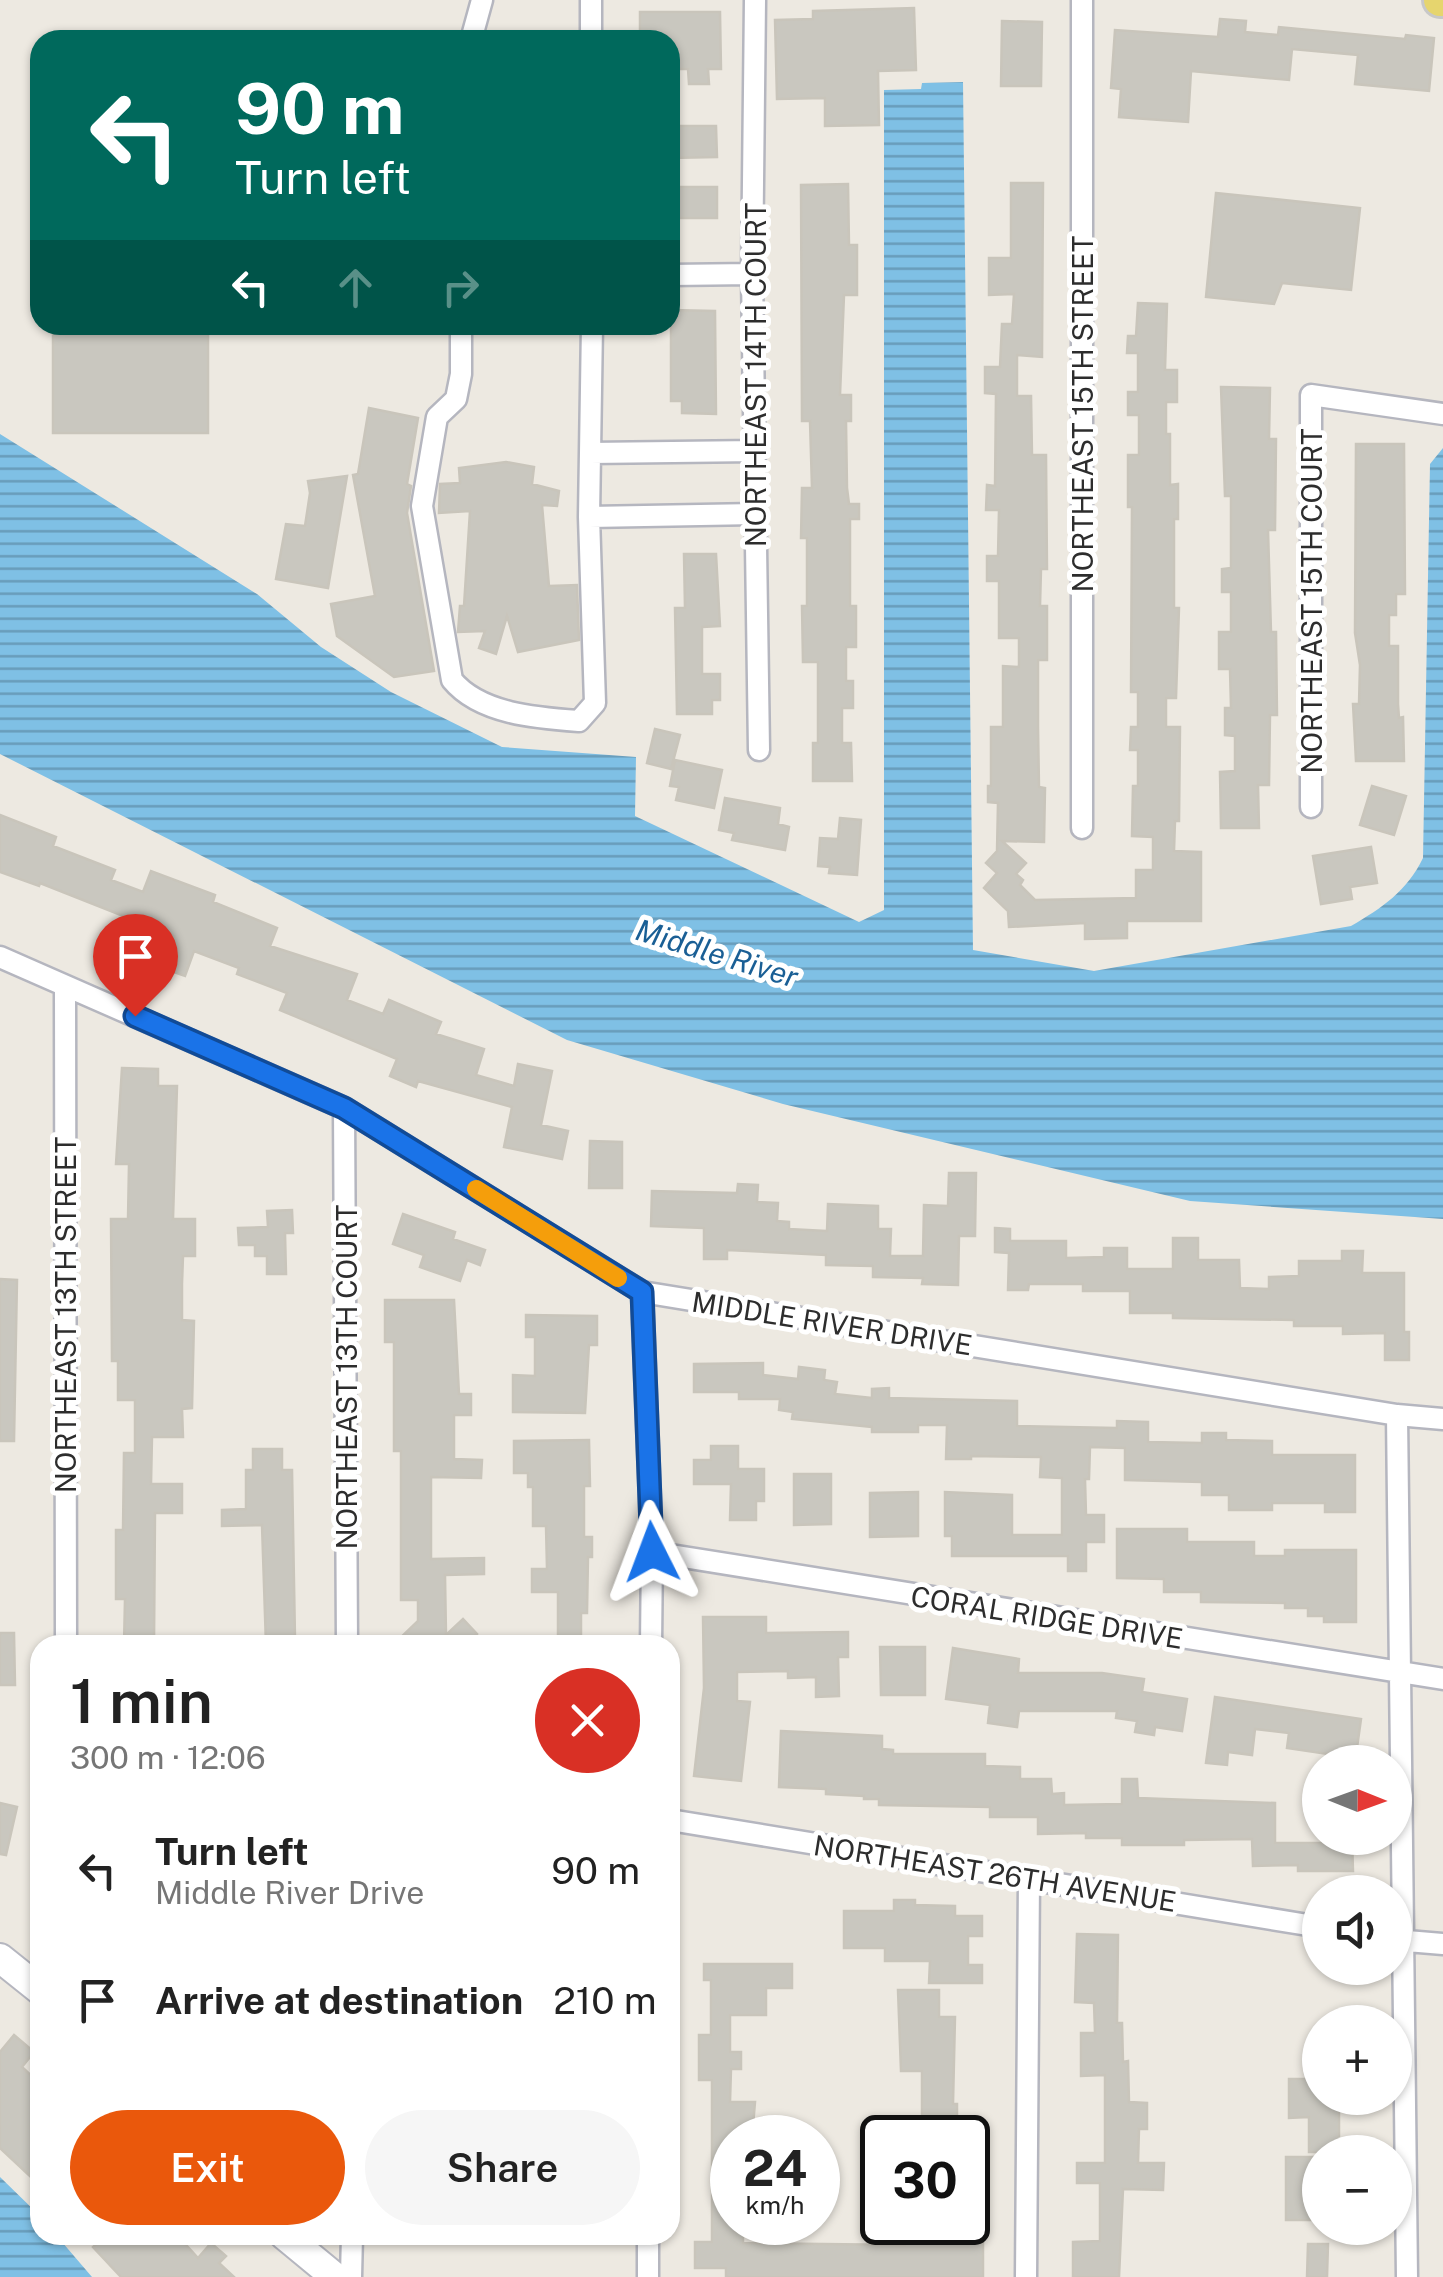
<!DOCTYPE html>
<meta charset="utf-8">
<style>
body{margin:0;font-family:"Public Sans",sans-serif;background:#f6f6f6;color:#222;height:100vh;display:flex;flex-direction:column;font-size:38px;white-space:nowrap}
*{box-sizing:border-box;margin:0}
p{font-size:32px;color:#767676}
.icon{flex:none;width:55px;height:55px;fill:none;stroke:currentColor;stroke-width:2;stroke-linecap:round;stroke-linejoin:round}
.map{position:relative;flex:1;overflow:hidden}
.drawer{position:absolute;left:30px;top:1635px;width:650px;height:610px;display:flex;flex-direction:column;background:#fff;border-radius:30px;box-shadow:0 2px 8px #0004}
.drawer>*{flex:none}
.banner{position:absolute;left:30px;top:30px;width:650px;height:305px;border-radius:30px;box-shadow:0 2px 8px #0004;background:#00695c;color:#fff;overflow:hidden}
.needle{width:65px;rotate:91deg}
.fabs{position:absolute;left:1302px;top:1745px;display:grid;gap:20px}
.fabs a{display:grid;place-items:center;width:110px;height:110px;border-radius:50%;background:#fff;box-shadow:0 2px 8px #0004;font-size:50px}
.speed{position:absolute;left:710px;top:2115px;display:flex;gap:20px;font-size:50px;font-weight:700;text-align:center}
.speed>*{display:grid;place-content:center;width:130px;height:130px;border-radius:50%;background:#fff;box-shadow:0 2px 8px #0004;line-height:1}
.speed small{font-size:25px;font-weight:400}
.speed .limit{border:5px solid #111;border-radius:15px;background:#fff;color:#111}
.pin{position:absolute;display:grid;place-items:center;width:85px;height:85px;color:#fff;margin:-102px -42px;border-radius:50% 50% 50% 0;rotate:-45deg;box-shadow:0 0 10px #0007}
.pin .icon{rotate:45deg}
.me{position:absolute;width:110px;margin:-55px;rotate:357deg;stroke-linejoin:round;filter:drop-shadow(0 0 8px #0008)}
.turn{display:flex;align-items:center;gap:35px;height:210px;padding:0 40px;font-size:45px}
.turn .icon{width:130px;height:130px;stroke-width:2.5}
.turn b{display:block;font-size:70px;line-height:85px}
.lanes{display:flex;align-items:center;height:95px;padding:0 40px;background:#0003;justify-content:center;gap:50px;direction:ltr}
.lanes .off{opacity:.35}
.round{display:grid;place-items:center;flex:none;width:105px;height:105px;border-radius:52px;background:#f6f6f6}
.overview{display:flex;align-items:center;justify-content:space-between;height:170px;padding:0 40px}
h1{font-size:60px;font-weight:600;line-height:75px}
.action{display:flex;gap:20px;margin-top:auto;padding:20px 40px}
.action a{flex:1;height:115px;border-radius:60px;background:#ea580c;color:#fff;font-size:40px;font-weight:600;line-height:115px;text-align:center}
.action a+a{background:#f6f6f6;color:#222}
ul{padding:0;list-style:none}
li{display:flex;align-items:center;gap:30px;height:130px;padding:0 40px}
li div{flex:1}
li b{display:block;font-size:38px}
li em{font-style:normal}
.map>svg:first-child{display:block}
.water{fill:url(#water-rules)}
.building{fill:#c9c7bf;stroke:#c9c5bb;stroke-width:2.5}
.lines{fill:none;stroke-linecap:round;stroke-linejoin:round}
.street-casing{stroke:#b5b6bf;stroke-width:25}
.secondary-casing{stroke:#b5b6bf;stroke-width:32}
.primary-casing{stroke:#c8c8c8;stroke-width:38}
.street{stroke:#fff;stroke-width:20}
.secondary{stroke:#fff;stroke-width:28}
.primary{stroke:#e6d56e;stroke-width:32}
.route-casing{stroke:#114b97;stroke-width:25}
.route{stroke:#1a73e8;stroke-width:18}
.slow{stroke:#f59e0b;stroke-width:18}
.labels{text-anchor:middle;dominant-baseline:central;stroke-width:10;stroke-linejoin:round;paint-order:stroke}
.street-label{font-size:28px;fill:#2d2d2d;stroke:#fff}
.water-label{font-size:30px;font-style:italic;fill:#1a5f95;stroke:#fff}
</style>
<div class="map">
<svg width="1443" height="2277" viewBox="0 0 1443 2277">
<defs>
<pattern id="water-rules" width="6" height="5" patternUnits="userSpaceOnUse" patternTransform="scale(2.5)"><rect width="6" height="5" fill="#7fc0e5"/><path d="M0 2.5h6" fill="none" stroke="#689cba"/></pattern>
</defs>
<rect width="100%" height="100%" fill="#ede9e1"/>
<path class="water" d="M963,82l10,868 121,21 257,-45c31,-18 56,-35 72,-68l7,-394 13,-16v771l-253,-18 -407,-97 -216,-64 -567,-286v-320l257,160 64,53 70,45 111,55 134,10 -1,59 224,106 25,-12v-820l37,-1 1,-6z
M0,2177l40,39v19h16l36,42h-92z"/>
<path class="building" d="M914,8l2,62 -38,1 1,54 -54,1v-28l-48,1 -2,-79 38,-1v-8z
M640,12h80l1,57h-13l1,15h-20l-1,-15h-18v-29h-30z
M1220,19l26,2 -1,11 33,3 1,-8 126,12 1,-4 28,3 -5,53 -74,-7 3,-29 -66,-6 -3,31 -98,-9 -3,51 -69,-5 2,-28 -10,-1 4,-58 103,7z
M1002,21l40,1 -1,64h-40z
M670,126h46l1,31 -47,1z
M1011,183h32l-1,174 -25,-2v41h14l1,59h14l1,114h-6l-1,37h7v54h-9v67l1,60 6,1 -1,54 -42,-1 24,22 -10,11 7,6 -3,5 15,15 101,-2v-28h17v-33l-21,-1 1,-50h5v-36h-8l1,-23h7v-35h-7l1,-185h-4v-52h11v-40h-11v-23h10v-39h-11l1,-17h8l2,-33 29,1 -2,66h12v32h-11v32h4v51l8,-1v35h-4v89h5l-3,90h-10v29h14l-1,94h-4l-1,30 27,1v69h-74v17l-42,1v-16l-76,4 -1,-16 -24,-23 13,-15 -11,-10 11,-12 1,-48 -10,-1v-16h3v-59h12v-61l16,1v-29h-20v-57h-12v-25h11l1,-46h-13l1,-25 8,1 1,-92 -11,-1v-26h15l2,-43h10l2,-30 -25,1v-37h22z
M848,184l1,61h8v50h-13l-4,100h11v26h-5l1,67 2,16h10v15h-9v87h6v41h-10v34h7v27h-11v35h9l1,38h-39v-38h5v-81h-15l-1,-56h5v-68h-6l1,-50h10l-2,-67h-8l-1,-236z
M670,187h47v31h-47z
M1216,193l144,15 -9,82 -69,-7 -8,21 -68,-7z
M671,310l44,1 1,103 -34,-1v-12h-11z
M53,325h155v108h-155z
M1221,387l49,1 -1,51h7l-1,91h-7l3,102h5l1,83h-7l-1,70h-11l1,43h-38l-1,-56 15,-1v-35l-10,-1v-27h6l-1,-39h-11v-37h12v-40h-9v-23l9,-1v-72h-6z
M369,408l49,10 -11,66 4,2 -4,27 27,158 -40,6 -57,-41 -6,-32 44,-8 -22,-121 5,-1z
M1356,444h48l1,150h-9v21h-7v31h9v58l1,14 4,-1 1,44h-48l-3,-57h6l1,-39 -5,-32z
M506,462l28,5 -2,17 27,7 -2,15 -15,-1 7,81 28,-1 2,55 -61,12 -11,-36 -11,38 -17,-6 6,-17 -27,1 2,-26h4l6,-95 -31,2 1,-29 20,-1 -1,-15z
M347,476l-19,112 -52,-9 10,-55 19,2 5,-33 -2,-12z
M684,554h32l4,72 -18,1v47h18v26h-8v14h-35l-2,-106h10z
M655,729l25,6 -9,34 -24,-6z
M675,760l47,10 -8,38 -38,-8 3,-13 -9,-1z
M1372,786l34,10 -12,39 -34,-10z
M725,798l55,10 -2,16 11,3 -4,23 -53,-10 2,-7 -15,-3z
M0,815l56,22 -3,9 62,24 -4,10 32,12 8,-21 64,24 -2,7 64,26 -7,18 87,28 -10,26 36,14 6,-14 52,22 -5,12 48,15 -8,26 38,11 4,-22 34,7 -11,54 27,6 -6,28 -58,-12 8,-40 -94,-26 -2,6 -26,-11 7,-17 -117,-49 7,-17 -50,-19 2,-6 -45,-17 -9,25 -23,-8 12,-32 -134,-53 -1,3 -39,-14z
M840,818l21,2 -4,55 -28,-2 1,-6 -12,-1 2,-28 18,1z
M1371,847l6,36 -27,4 2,12 -31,5 -8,-48z
M122,1068l36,1v17h19l-4,133h22v37h-12l-1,28v36l12,1 -2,87 -10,1 1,28h-31l-1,47h31v29h-27l-1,132h-30l1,-46h-9v-69h7l1,-77h11v-53h-17v-39h-6l-1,-142h17l1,-55h-13z
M590,1141l32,1v46h-33z
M949,1173h27l-1,63h-16l-1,49 -36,-1 1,-6 -50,-1v-11l-47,-1v-10l-99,-5v9h-23v-31l-53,-2 1,-35 85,2 1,-9 20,1 -1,17 21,1 -1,18 12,1v7l38,2 1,-27 50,2v23h13l-1,27h33l1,-51 24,1z
M292,1210l1,23h-8l1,41h-19v-18h-12v-11h-16l-1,-17 30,-1 -1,-16z
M403,1214l52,18 -2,7 32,11 -5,15 -13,-5 -7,21 -40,-14 4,-12 -31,-11z
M995,1228l15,1v12h56v17l38,-1v-9h23v21h46v-31h25v22h41l1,28 29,1v-12l30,-1v-15h43v-10h21l-1,22h42v59h5v28h-24v-27l-42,1v-8h-49v-6l-121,-2v-5h-43v-22h-47v-7h-54l-1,6h-20l1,-37 -14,-1z
M0,1279l17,1 -3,161h-14z
M385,1300h69l5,94h12v21h-17v44l28,1 -1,18 -50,-1v82l53,-1v16l-39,1 1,60 17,-16 14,15 -11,11h-73l25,-24v-21h-17v-149h-7v-109h-9z
M526,1315l71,1v29h-8l-4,68 -72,-1v-37l22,1v-39h-9z
M763,1363v12l35,4 1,-12 26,3 -1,10 13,2 -2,12 37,4v-9l17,-1v10l128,3v25l100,2v-7l31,1v20l54,1v-10h24v7l46,1v14h83v57h-30v-9h-53v7h-43v-15h-27v-13l-77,-2v-32l-35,-1 -1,32h-4l1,36h18v27h-18v29h-18v-15h-116v-20h-7v-44l67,3v40h50v-57l-22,-1 1,-20 -70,-1v3h-25l1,-34h-29v7h-46v-5l-80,-8 1,-7 -14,-2 1,-11h-41v-7h-45v-28z
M589,1440l1,46h-6v51h8v20h-4l-1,56h-6v32h-23v-53h-26v-23h15l-1,-43h-13v-39h-5v-14h-14v-32z
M711,1446h27v23h26v32h-8v19h-26l1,-36h-37v-24h17z
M253,1449h29v21h10l3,169h-7v6h-22l-4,-120 -40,1v-16l24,-1v-39h7z
M794,1474h37v50l-37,1z
M918,1492v44l-48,1v-44z
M1117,1529h70v13h67v14h31v-6h71v72h-32v-6h-16v-8h-23v-5l-84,-1v-10h-37v-13l-47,-1z
M703,1617h63v16l82,-1v25h-10l1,39 -23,1v-20l-28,1v-7l-51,1v29l13,1 -9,79 -47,-5 10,-88z
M0,1633h14l1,52h-15z
M880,1647h45v48h-44z
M953,1648l66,11 -1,14h84l42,6 -2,13 45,7 -5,32 -27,-4 -1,8 -19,-3 2,-11 -21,-3 1,-7h-98l-2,16 -29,-4 2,-18 -44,-6z
M1215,1697l146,22 -6,43h-28l1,-8 -41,-6 2,-15 -34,-4 -3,26 -24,-3 -1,13 -21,-2z
M781,1731l101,5v13l11,1v4h92v12l35,1v12h31l1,15 12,-1v12l58,-1v-25h15l1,19 137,5v40h54v-5h23l1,33h-55v-6l-45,1 -1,-27 -68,1v5h-62v-7h-36v-5l-48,1v-17h-48v-10l-111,-2v-6h-15v-3l-38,-2v-5l-47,-2z
M0,1803l17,4 -11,48 -6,-1z
M894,1900h21v5l40,1v10h27v20h-14v29h14v18h-53l1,-22h-45v-13h-41v-37h50z
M1077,1934l41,1 -1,88h5l1,39 5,-1 1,41 18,1v26h-8l-1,34h26l-1,27 -40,-1 -4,88h-46v-35l27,-1v-58h-23v-20h28v-88l-24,1v-43h14l-1,-30 -19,-1z
M704,1964h88v24h-26v27h-36v37h11v17h-10l-1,33h25l-3,36h-20v84h11v21l162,2v-23h73v18h5v37h-257v-9h-31v-26h17v-162h-13v-45h12v-55h-7z
M898,1990h41v27h16l-2,87h4v34h-35v-67h-21z
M14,2035l20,17 -12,15 18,17v86l-8,8 -32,-30v-96z
M1289,2079h31v19h19v54h-30v-35l-20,1z
M1286,2157h34v63h-34z
M106,2235h71l21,23 13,-15 15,13 -7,7 15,14h-113l-28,-30z
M1308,2244h20l-1,33h-20z"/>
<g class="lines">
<g class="street-casing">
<path id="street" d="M591,0v40
M755,0l-3,274 7,476
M1082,0v828
M471,40l11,-40
M670,275l82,-1
M461,325v49l-5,25 -19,18 -15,89 30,174c28,34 85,38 127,41l16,-18 -6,-186 3,-192
M590,453l166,-2
M589,517l167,-3
M1311,807v-412l132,19
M0,957l344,151 298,184 755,123 46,4
M65,986l1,659
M344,1108l3,537
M642,1292l10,260 -1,93
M1397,1415l10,862
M652,1552l791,127
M670,1820l650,107
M1395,1940l48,4
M351,2277l1,-42
M648,2277v-42
M1026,2277l3,-399"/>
</g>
<g class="secondary-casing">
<path id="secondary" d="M0,1958l40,32
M284,2235l51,42"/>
</g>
<g class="primary-casing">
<path id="primary" d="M1440,0h3"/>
</g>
<use href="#street" class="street"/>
<use href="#secondary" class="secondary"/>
<use href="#primary" class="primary"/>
</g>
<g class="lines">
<g class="route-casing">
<path id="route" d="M135,1016l209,92 298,184 10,260"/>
</g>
<use href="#route" class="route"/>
<path class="slow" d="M476,1189l142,89"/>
</g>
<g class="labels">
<g class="street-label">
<text transform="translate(755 375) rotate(-90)">NORTHEAST 14TH COURT</text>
<text transform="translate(1082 414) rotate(-90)">NORTHEAST 15TH STREET</text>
<text transform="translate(1311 601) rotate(-90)">NORTHEAST 15TH COURT</text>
<text transform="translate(65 1315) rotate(-90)">NORTHEAST 13TH STREET</text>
<text transform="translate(832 1323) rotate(9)">MIDDLE RIVER DRIVE</text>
<text transform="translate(346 1377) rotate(-90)">NORTHEAST 13TH COURT</text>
<text transform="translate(1047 1617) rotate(9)">CORAL RIDGE DRIVE</text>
<text transform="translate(995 1873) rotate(9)">NORTHEAST 26TH AVENUE</text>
</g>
<g class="water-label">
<text transform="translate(717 953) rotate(17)">Middle River</text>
</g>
</g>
</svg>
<div class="fabs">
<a><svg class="needle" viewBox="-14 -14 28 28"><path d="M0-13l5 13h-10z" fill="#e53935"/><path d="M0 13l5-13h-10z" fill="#767676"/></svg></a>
<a><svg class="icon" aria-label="sound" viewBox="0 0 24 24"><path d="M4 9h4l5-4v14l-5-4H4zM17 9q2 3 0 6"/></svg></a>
<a>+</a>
<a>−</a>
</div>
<div class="speed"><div>24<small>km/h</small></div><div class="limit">30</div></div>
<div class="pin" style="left:135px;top:1016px;background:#d93025"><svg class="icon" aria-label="arrive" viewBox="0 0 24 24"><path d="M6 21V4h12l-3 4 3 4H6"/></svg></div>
<svg class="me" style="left:652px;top:1552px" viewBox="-20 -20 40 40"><path d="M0-17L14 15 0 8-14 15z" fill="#1a73e8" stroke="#fff" stroke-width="4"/></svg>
<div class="banner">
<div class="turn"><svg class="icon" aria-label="left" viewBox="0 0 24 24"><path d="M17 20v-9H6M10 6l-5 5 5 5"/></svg><div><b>90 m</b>Turn left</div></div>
<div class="lanes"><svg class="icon" aria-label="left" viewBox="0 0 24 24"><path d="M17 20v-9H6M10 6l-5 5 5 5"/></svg><svg class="icon off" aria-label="ahead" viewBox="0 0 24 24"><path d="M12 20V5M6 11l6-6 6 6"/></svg><svg class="icon off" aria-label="right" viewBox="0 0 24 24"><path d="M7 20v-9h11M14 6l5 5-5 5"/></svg></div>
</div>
<section class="drawer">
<div class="overview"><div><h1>1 min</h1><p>300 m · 12:06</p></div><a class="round" style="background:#d93025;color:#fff"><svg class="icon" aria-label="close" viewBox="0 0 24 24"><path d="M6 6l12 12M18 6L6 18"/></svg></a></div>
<ul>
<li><svg class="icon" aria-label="left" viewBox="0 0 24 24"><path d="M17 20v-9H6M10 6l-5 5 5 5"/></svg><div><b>Turn left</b><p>Middle River Drive</p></div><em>90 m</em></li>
<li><svg class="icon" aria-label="arrive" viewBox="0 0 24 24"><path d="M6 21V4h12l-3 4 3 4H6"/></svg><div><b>Arrive at destination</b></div><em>210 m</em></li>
</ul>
<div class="action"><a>Exit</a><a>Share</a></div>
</section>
</div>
